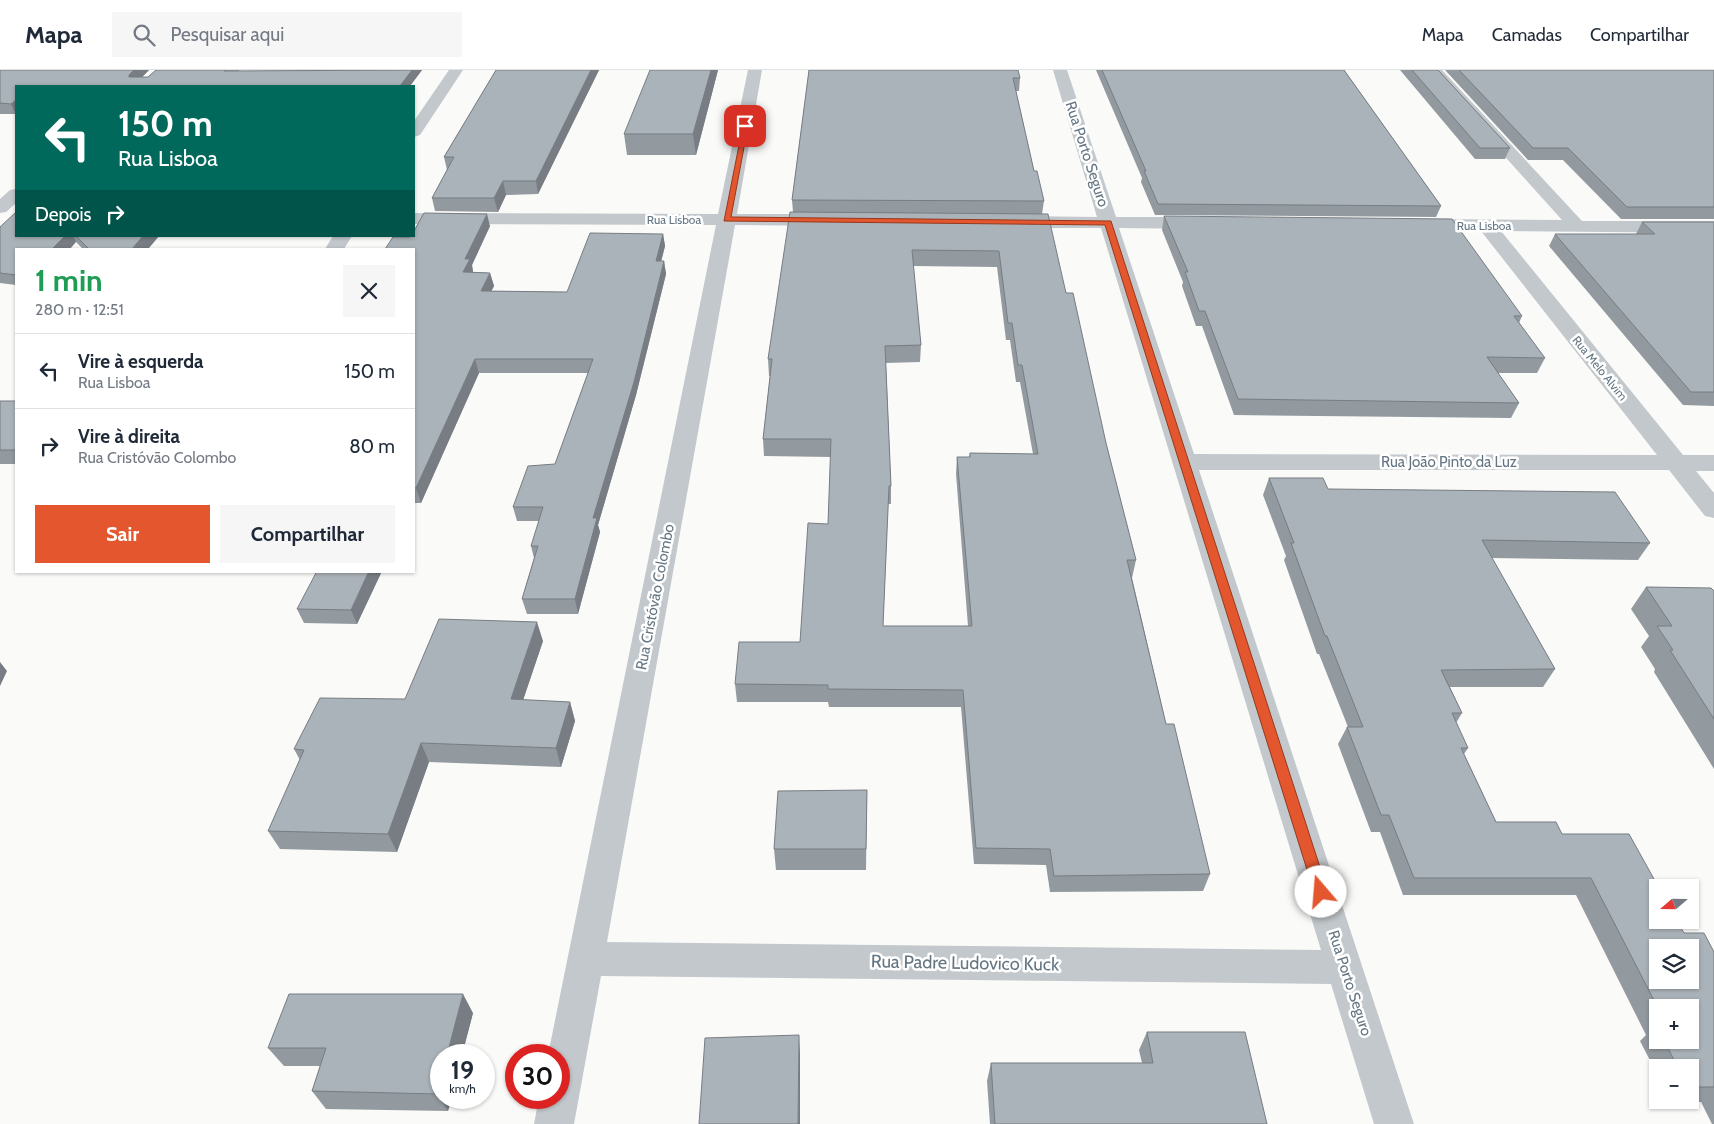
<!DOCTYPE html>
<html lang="pt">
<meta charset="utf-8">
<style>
body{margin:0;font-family:Cabin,sans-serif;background:#f6f6f7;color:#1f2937;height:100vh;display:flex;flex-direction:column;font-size:19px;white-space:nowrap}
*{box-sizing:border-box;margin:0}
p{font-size:16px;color:#747a83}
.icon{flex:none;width:28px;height:28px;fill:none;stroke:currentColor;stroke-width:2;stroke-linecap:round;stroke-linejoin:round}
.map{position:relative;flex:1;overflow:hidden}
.panel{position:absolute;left:15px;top:178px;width:400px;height:325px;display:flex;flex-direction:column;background:#fff;border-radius:0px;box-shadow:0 1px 4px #0004}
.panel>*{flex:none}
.hud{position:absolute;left:15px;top:15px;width:400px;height:152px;border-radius:0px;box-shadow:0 1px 4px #0004;background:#00695c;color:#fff;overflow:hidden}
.needle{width:32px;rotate:250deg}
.fabs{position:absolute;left:1649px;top:809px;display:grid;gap:10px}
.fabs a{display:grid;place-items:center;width:50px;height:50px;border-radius:0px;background:#fff;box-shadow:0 1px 4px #0004;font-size:25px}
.speed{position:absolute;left:430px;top:974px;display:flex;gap:10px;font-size:25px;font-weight:700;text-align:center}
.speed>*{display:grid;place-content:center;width:65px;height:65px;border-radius:50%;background:#fff;box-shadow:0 1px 4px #0004;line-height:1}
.speed small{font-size:12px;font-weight:400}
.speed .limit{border:8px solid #d22;background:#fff;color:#111}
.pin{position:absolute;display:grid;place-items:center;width:42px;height:42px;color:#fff;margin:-21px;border-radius:10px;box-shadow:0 2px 8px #0006}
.me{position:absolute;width:55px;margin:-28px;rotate:342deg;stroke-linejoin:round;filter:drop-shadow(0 0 4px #0008)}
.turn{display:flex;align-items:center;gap:18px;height:105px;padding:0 20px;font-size:22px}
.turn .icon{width:65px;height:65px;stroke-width:2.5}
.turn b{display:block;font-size:35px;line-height:42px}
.then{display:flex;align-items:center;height:48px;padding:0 20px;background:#0003;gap:10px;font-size:19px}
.round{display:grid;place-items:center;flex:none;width:52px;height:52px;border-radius:0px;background:#f6f6f7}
.headline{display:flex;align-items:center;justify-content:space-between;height:85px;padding:0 20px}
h1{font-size:30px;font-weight:800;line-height:38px;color:#1e9e55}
.primary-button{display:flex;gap:10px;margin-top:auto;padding:10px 20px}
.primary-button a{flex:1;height:58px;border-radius:0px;background:#e4572e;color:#fff;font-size:20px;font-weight:800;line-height:58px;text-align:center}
.primary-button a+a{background:#f6f6f7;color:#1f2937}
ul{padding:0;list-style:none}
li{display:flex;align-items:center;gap:15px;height:75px;padding:0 20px;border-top:1px solid #e0e1e3}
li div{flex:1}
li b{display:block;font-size:19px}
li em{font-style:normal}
header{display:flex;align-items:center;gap:30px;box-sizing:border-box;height:70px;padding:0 25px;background:#fff;border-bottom:1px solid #e0e1e3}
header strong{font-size:24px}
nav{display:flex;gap:28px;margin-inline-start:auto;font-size:18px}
.search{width:350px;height:45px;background:#f6f6f7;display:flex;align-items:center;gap:12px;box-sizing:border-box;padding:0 18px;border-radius:0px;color:#747a83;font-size:19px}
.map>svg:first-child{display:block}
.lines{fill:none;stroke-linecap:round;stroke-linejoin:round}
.minor{fill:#c3c8cc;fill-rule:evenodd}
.wall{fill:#929a9f;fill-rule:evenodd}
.shaded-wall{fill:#777d82}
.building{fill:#aab3b9;stroke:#777d82;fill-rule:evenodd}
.route{fill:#e4572e;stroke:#94391e}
.labels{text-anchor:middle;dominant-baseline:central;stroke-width:5;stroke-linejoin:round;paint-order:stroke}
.far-street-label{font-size:12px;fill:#657683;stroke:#fff}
.street-label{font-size:15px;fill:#657683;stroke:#fff}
.near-street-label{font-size:18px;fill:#657683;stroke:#fff}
</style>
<header>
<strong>Mapa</strong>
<div class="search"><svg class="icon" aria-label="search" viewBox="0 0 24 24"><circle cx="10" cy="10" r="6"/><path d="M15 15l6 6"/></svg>Pesquisar aqui</div>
<nav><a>Mapa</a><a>Camadas</a><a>Compartilhar</a></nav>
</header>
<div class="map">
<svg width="1714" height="1054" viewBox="0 0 1714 1054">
<rect width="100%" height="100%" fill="#fafaf8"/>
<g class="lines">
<path class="minor" d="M449,0h14l-43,65 -6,2v-16z
M748,0h14l-25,144h88l6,2 3,4 -3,4 -6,2 -90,-1 -128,717 714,8 -220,-722h-88l-7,-2 -2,-4 2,-4 7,-2 84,1 -44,-147h14l49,147h84l7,2 2,4 -2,4 -7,2 -81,-1 75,226 463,1 -176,-224h-60l-7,-2 -2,-4 2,-4 7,-2 141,1 -135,-150h15l140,151h132v12l-213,-2 182,224h31v16h-18l18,22v25l-9,-2 -36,-46h-470l215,654h-40l-43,-140 -730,-8 -27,148h-40l5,-26h20v-43h-11l168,-830 -302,-1v-11l304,1z
M16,119v14l-10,9 -6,1v-14l10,-9z
M333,166h19l-8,13h-19z"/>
</g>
<path class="wall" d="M0,0h149l-7,7h6l8,-7h83v1l183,-1 -12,16h-394v28h-16z
M496,0h103l-61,124 -32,1 -8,17 -63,-1 -3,-13 15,-28 -3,-13z
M718,0l-22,85h-69l-3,-21z
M809,0l211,8 -1,13h-3l18,80 10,30 -2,13 24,79 40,150 30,117 -4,18 34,146 44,150 -7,17 -153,1 -4,-27 -72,-1 -13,-157h-132l-1,-5h-91l-2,-18 65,-42 28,-118 3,-67 -67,-1 -1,-17 7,-63h-1l-1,-17 25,-147 -1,-12zM913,196l84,1 9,73h4l6,42h4l13,72 -63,-1 -1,4h-12l-1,17 12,152h-85l5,-122h3v-18l-5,-123 34,-1 1,-17z
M1096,0h248l97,136 -5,11 -281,-2 -14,-33 1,-4z
M1400,0h38l72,78 -5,11h-30z
M1445,0h269v149h-93l-58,-59h-35z
M1164,146l358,100 -3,7 26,35 -8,15h-39l21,30 -8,15 -277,-3 -32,-89h-6l-14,-40 1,-4 -21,-52z
M1642,152h72v184l-31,-1 -134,-159 6,-12h81z
M490,156l-18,39 1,7 17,1 4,13 -3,5 76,1 96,-58 2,12 -4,15h3l2,13 -30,121 -38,130 2,7 -22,82h-51l-5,-15 12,-41 -3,-12 8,-25h-22l-4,-14 42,-43 33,-91h-109l-58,130h-7v1v-255l-4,-12z
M0,157l16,9h143l-11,13h-65l-7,-7 -60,7v36l-16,-2z
M0,331h16v63h-16z
M1269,408l59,11 322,54 -12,17 -146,-2 63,111 -12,18h-93l12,26 -6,10 12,25 -4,6 32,68 66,12 122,99 30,19v172h-2l-11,-22h-31l-1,-2h21v-32h-32v8l-18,-35 6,-6 -70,-140h-173l-23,-63h-9l-33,-88 9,-17h1l-29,-73h-2l-33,-94 2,-4 -23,-61zM1658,938l32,32h-32z
M382,501l-25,53 -53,-1 -7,-14z
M1646,517l68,4v178l-60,-97 1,-3 -14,-22 8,-11 -18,-27z
M543,571l-20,59 47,2 5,19 -14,46 -132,-5 -32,90 -117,-3 -12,-18 32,-71 -6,-11 111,-50z
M867,720l-1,80h-90l-2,-21z
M473,943l-11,42h-21v43h11l-4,13 -122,-2 -14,-18 8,-25h-36l-16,-18z
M1147,962l120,92h-277l-3,-43 4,-18h151l-3,-13z"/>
<path class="shaded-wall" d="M134,0h15l-15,15 -5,-8v-2z
M412,0h10l-12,16h-10z
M591,0h8l-61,124 -2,-13z
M711,0h7l-22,85 -3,-21z
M16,30v14l-5,-10z
M503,111l3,14 -8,17 -4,-14z
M487,144l3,12 -18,39 1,7h-10l2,-13z
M663,164l2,12 -7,28 -2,-13z
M65,166h8l3,6 -6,7h-18z
M143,166h16l-11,13h-16z
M664,191l2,13 -30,121 -38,130 2,7 -22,82 -3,-15 18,-81z
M490,203l4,13 -9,18 -4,-13z
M475,289l4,14 -58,130 -5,-15z
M369,501h13l-25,53 -6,-14z
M537,552l6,19 -26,77 -6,-19z
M0,592l7,9 -7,15z
M570,632l5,19 -14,46 -5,-19z
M421,673l8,19 -32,90 -9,-18z
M463,924l10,19 -11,42h-15z
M799,965l1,18v71h-2z
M441,1007v21h11l-4,13 -11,-17z"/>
<path class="building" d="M0,0h134l-5,5v2h19l8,-7h69l-1,1 188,-1 -12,16h-384v14l-5,4 -11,-1z
M496,0h95l-55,111h-33l-9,17h-62l22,-41h-10z
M650,0h61l-18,64h-69z
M809,0h209l2,8h-7l21,93h3l7,30 -252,-1z
M1102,0h242l97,136 -283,-2 -14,-33h2z
M1412,0h26l72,78h-30z
M1459,0h255v137h-87l-59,-59h-35z
M16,142v24h49l-13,13h-36v26l-16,-2v-46z
M790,142l258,2 18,79h7l33,150 30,117h-9l39,164h8l36,150 -156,2 -4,-27 -74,-1 -13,-158 -135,-1v-4l-93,-1 4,-42h61l8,-119 20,1 3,-85h-68l9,-80h-4zM912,180l87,1 9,72h4l6,42h4l16,89 -68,-1v4h-13l15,169h-89l6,-140h2l-6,-140 36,-1z
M424,143l63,1 -22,45h5l-7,13 27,1 -9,18 86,1 23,-59 73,1 -7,27h8l-30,121 -41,136h4l-22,81h-53l16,-53h-7l12,-39h-30l15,-41 27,-2 38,-105h-118l-59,129h-2v-239h-29l8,-12h17l1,-1h3v-5z
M1164,146l288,3 70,97h-8l31,42 -58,-1 32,46 -281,-4 -33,-88h-6l-14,-39h3z
M1642,152h72v170h-23l-136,-158h100z
M76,166h67l-11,13h-43z
M0,331h16v49h-16z
M1269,408h54l5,11 287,3 35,51 -168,-3 73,129 -114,1 21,43h-10l16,35h-7l35,74h60l6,12h67l30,54h-1v32h18l8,13h20l10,19v135h-24v-19h-12l-14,-28h26v-32h-32l-67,-130h-177l-25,-63h-8l-34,-88h16l-36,-91h-2l-34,-93h3zM1658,878h32v32h-32z
M317,501h52l-18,39 -54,-1z
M1646,517l65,1 3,3v128l-44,-69h3l-16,-24h15z
M439,549l98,3 -26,77 59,3 -14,46 -135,-5 -33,91 -120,-3 36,-81 -10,-1 26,-51 85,1z
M867,720l-1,59h-92l4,-58z
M289,924h174l-16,61h-6v22l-4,17 -125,-3 14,-43h-58z
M1147,962h98l22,92h-272l-4,-61h162z
M799,965l-1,89h-99l6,-86z"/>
<path class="route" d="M743,55l5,1 -17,91 380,4 217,671 -2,5 -5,2 -5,-2 -2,-5 -209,-667 -381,-4z"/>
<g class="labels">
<g class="far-street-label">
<text x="674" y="149">Rua Lisboa</text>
<text x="1484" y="155">Rua Lisboa</text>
<text transform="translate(1600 298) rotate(51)">Rua Melo Alvim</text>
</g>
<g class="street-label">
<text transform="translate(1087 84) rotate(72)">Rua Porto Seguro</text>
<text x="1449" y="392">Rua João Pinto da Luz</text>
<text transform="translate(655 527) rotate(-79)">Rua Cristóvão Colombo</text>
<text transform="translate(1350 913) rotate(72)">Rua Porto Seguro</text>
</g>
<g class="near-street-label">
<text transform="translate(965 893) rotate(1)">Rua Padre Ludovico Kuck</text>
</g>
</g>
</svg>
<div class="fabs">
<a><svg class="needle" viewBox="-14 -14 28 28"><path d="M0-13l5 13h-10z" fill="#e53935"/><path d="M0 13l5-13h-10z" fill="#747a83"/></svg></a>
<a><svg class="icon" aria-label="layers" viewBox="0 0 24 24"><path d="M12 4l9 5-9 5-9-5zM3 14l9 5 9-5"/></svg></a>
<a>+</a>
<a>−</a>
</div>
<div class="speed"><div>19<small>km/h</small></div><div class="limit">30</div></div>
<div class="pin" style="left:745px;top:56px;background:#d93025"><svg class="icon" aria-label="arrive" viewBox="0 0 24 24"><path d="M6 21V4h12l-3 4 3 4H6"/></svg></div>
<svg class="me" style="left:1321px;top:822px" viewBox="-20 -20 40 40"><circle r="19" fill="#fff"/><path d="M0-13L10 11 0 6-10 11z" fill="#e4572e"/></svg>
<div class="hud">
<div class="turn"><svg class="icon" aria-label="left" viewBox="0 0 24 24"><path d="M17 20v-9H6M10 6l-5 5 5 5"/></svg><div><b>150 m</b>Rua Lisboa</div></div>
<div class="then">Depois<svg class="icon" aria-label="right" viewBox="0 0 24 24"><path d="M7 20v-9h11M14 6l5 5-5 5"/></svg></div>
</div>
<section class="panel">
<div class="headline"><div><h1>1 min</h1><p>280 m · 12:51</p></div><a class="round"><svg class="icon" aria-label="close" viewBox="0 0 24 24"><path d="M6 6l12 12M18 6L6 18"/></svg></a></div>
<ul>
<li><svg class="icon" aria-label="left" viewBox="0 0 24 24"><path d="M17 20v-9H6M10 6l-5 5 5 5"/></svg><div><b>Vire à esquerda</b><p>Rua Lisboa</p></div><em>150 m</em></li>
<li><svg class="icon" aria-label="right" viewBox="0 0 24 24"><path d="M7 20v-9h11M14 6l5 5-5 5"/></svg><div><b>Vire à direita</b><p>Rua Cristóvão Colombo</p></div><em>80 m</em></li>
</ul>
<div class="primary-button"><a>Sair</a><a>Compartilhar</a></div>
</section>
</div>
